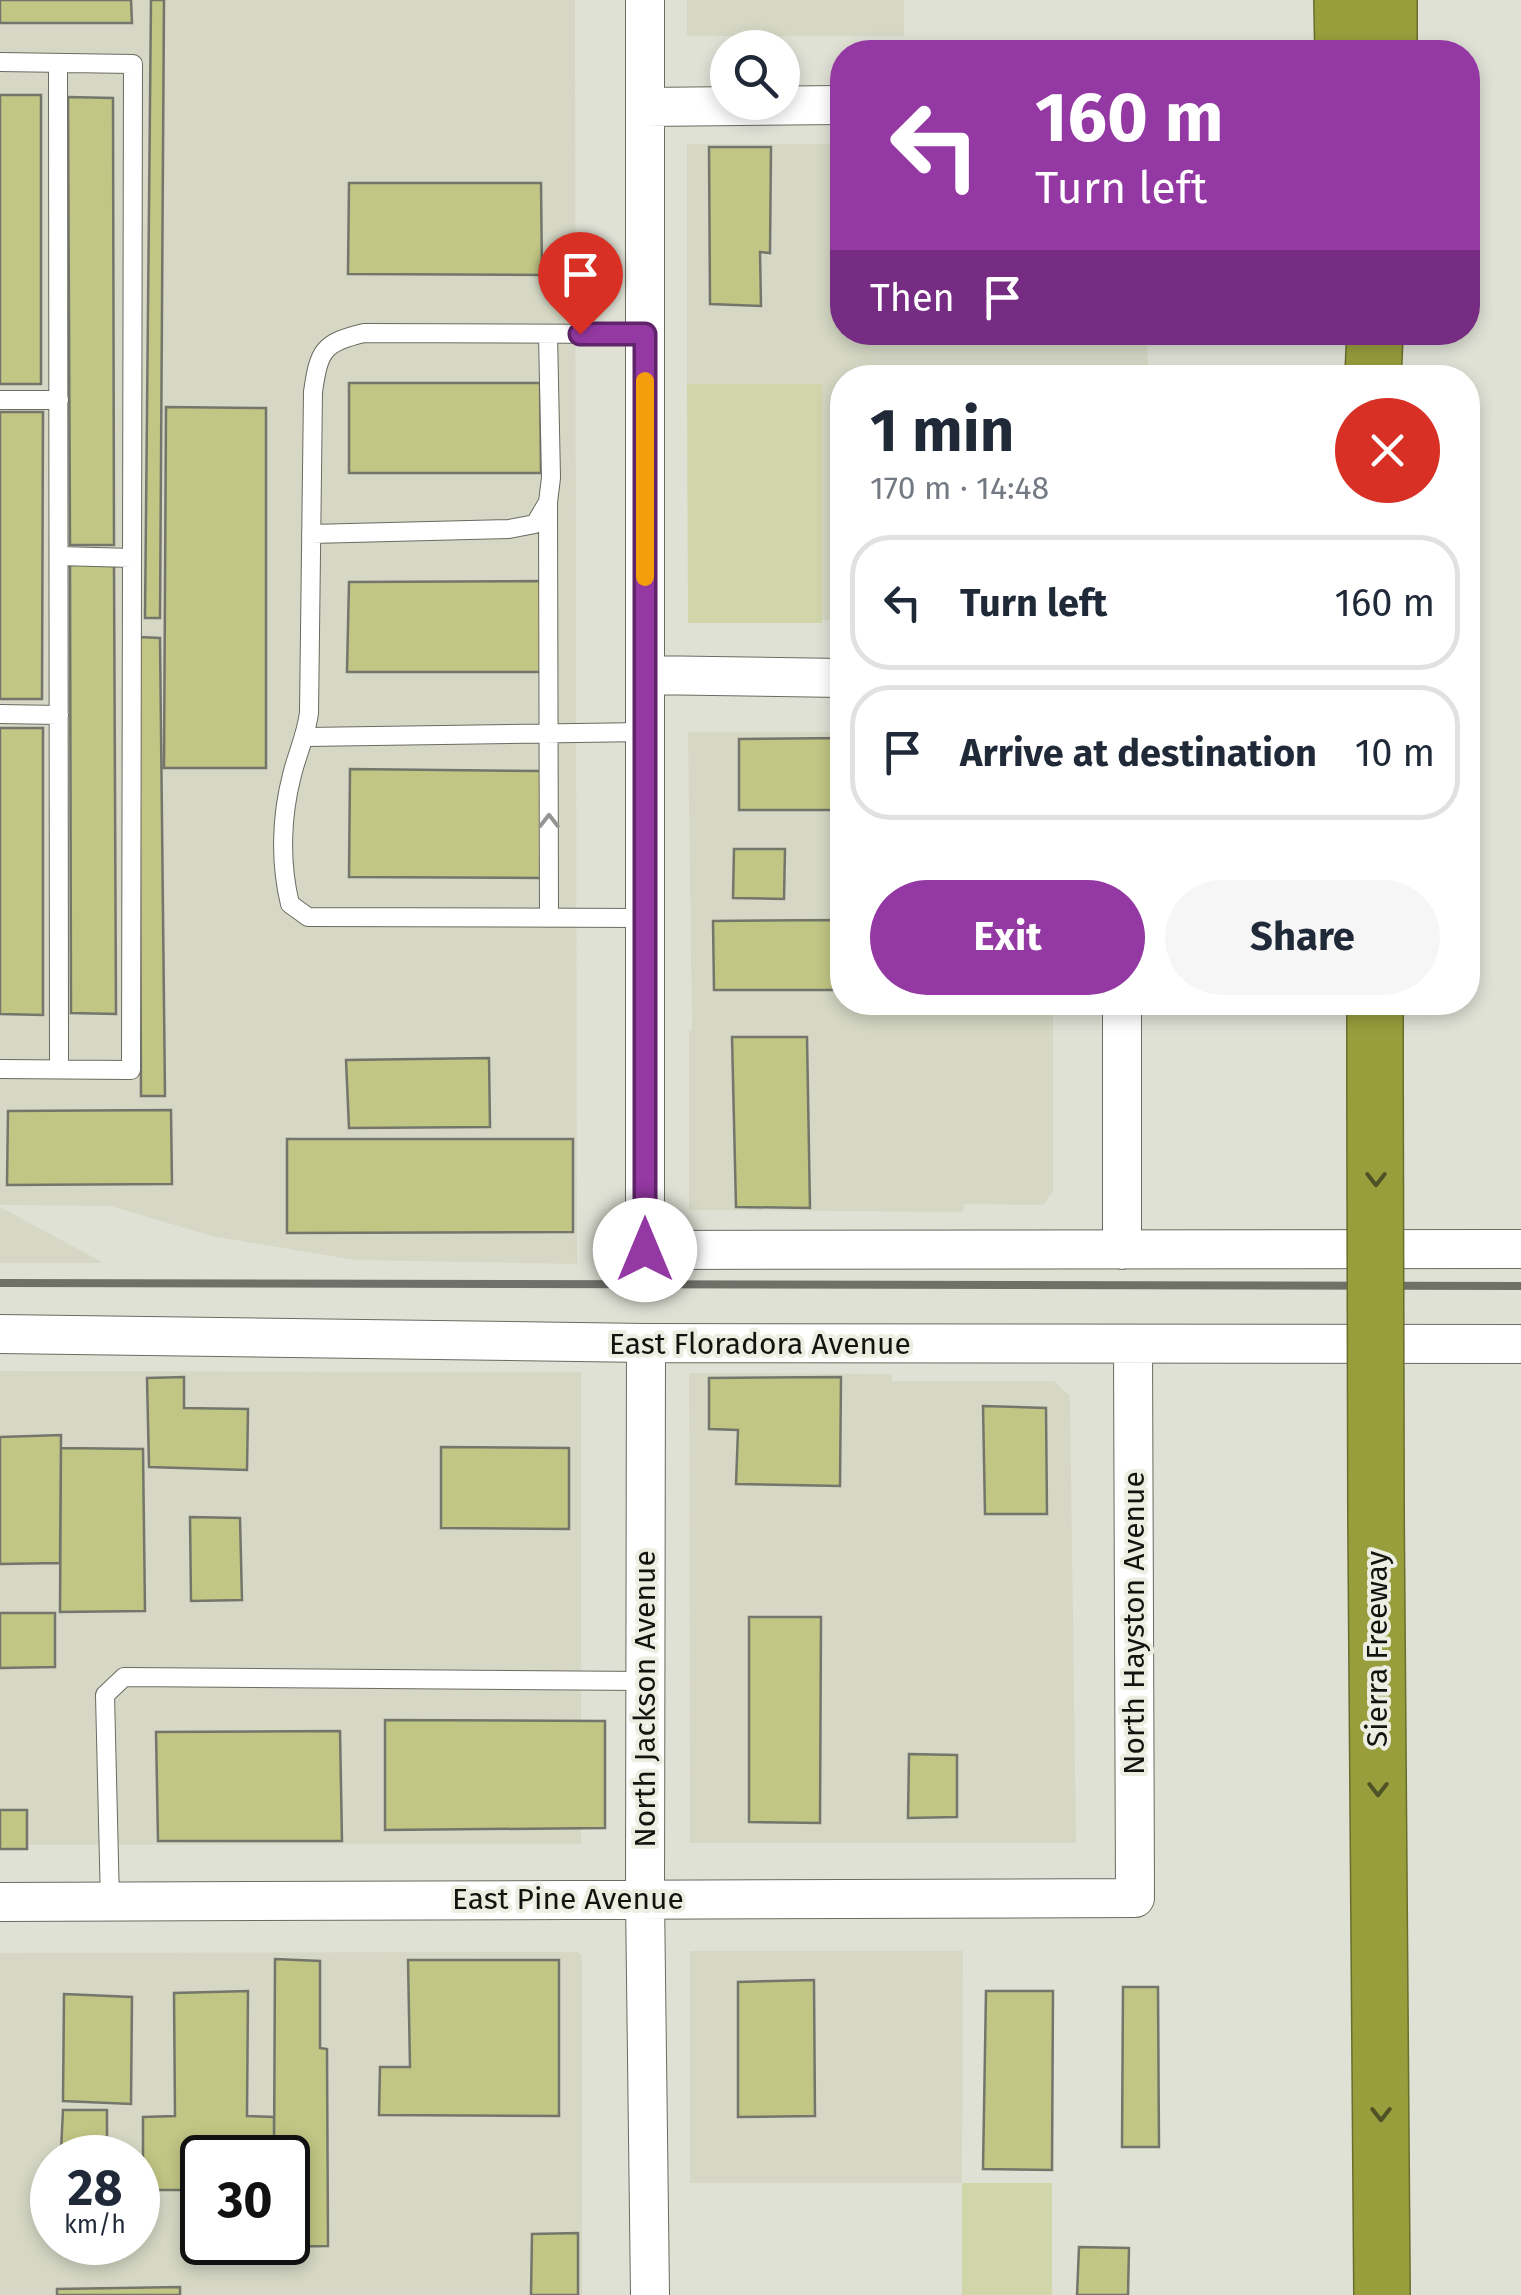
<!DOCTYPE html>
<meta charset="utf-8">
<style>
body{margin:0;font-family:"Fira Sans",sans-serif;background:#f6f6f7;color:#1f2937;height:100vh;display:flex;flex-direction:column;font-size:38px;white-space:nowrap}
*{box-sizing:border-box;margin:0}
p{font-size:32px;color:#747a83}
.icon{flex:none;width:55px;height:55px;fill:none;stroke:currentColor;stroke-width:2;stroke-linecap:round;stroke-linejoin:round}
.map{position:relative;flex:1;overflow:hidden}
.drawer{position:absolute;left:830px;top:365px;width:650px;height:650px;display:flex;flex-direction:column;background:#fff;border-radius:40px;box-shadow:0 5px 15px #0003}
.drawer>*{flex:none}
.banner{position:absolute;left:830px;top:40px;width:650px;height:305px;border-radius:40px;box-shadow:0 5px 15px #0003;background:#9438a3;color:#fff;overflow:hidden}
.fabs{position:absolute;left:710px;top:30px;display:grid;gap:20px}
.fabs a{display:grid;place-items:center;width:90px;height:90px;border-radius:50%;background:#fff;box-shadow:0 5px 15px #0003;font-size:50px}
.speed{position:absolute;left:30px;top:2135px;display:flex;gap:20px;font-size:50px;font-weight:700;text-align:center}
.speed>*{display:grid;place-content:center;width:130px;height:130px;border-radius:50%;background:#fff;box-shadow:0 5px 15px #0003;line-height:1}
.speed small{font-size:25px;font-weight:400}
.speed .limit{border:5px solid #111;border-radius:15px;background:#fff;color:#111}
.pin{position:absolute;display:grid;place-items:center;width:85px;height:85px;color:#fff;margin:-102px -42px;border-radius:50% 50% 50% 0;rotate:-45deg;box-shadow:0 0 10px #0007}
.pin .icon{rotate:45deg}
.me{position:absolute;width:110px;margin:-55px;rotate:0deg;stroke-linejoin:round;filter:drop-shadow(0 0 8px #0008)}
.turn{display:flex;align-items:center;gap:35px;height:210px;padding:0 40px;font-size:45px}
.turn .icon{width:130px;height:130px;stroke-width:2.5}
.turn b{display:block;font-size:70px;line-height:85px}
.then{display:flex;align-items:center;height:95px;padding:0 40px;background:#0003;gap:20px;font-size:38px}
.round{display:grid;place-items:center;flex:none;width:105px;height:105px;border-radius:52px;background:#f6f6f7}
.overview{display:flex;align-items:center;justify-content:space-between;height:170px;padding:0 40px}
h1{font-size:60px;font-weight:700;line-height:75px}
.cta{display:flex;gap:20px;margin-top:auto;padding:20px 40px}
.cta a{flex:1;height:115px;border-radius:60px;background:#9438a3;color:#fff;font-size:40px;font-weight:700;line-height:115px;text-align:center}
.cta a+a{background:#f6f6f7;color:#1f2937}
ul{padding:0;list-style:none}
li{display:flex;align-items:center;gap:30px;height:135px;margin:0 20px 15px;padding:0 20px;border:5px solid #e0e1e3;border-radius:40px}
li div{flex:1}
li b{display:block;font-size:38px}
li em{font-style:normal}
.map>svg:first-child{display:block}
.built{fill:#d6d8c5;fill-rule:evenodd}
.green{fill:#d1d5aa}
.building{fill:#c1c685;stroke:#74766b;stroke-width:2.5}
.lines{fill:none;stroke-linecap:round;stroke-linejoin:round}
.lane-casing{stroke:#6a6b61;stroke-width:20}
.street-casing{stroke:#6a6b61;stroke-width:40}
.highway-casing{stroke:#696e2d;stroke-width:58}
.lane{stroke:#fff;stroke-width:18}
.street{stroke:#fff;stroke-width:38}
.highway{stroke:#989e3c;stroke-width:55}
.rail{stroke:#6f7169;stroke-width:8}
.highway-bridge-casing{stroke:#696e2d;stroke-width:58;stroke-linecap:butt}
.highway-bridge{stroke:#989e3c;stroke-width:55}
.oneway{stroke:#959593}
.oneway2{stroke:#4f5224}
.route-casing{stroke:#60246a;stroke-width:25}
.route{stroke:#9438a3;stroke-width:18}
.slow{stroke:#f59e0b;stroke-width:18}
.labels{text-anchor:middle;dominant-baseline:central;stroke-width:8;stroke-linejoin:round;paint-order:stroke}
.street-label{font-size:30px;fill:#131410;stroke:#edeee2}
</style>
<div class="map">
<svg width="1521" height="2295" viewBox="0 0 1521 2295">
<rect width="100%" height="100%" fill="#dfe1d5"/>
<path class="built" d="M0,0h575l2,1264 -222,-4 -139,-23 -106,-31 -110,-1z
M687,0h217v36h-217z
M687,144h155v188l305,1 1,44 -306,1v242h-20v-236h-135z
M688,732h154v270l211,1v188l-10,14 -79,-1 -1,8 -274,-2v-179l3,-1z
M0,1207l104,56h-104z
M0,1371l581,1v472l-581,1z
M689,1373l202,1 1,7h162l16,15 6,447h-386z
M690,1951h273l-1,232h-272z
M578,1952l4,4v339h-582v-342zM52,2158h86v84h-86zM202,2158h86v84h-86z"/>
<path class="green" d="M687,384h135v239h-134z
M962,2183h90v112h-90z"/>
<path class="building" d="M0,0h131l1,23h-132z
M151,0h13l-4,618h-15z
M0,95h41v289h-41z
M68,97l45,1 1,447h-44z
M709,147h62l-1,106 -10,-1 1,54 -51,-2z
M349,183h192l1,92 -194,-1z
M349,383h191l1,90h-192z
M166,407l100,1v360h-102z
M0,412h43l-1,287h-42z
M70,564l44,2 2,448 -45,-1z
M542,581l-1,91h-194l2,-90z
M139,637l21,1 5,458h-24z
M0,728h43v287l-43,-1z
M842,738v72h-103v-71z
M350,769l192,2v107l-193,-1z
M734,849h51l-1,50 -51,-1z
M842,920v70h-128l-1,-69z
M732,1037h75l3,171 -74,-1z
M489,1058l1,69 -141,1 -3,-68z
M171,1110l1,74 -165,1 1,-74z
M287,1139h286v93l-286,1z
M184,1377v31l64,1 -1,61 -98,-3 -2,-89z
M841,1377l-1,109 -104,-2 2,-54 -29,-1v-51z
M983,1406l63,2 1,106h-62z
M61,1435l-1,128 -60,1v-127z
M441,1447l128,1v81l-128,-1z
M61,1448l82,1 2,162 -85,1z
M190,1517l50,1 2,82 -51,1z
M0,1613h55v54l-55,1z
M749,1617h72l-1,206 -71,-1z
M385,1720l220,1v107l-220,2z
M340,1731l2,110h-184l-2,-109z
M909,1754l48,1v62l-49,1z
M0,1810h27v39h-27z
M275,1959l45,2v87l7,1 1,197 -55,1v-5h15v-84h-14z
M408,1960h151v156l-180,-1 1,-48h30z
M814,1980l1,136 -77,1v-135z
M1123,1987h35l1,160h-37z
M248,1991l-1,125 27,1v41h-72v32h-59v-73l32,-1 -1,-123z
M986,1991h67l-1,179 -69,-1z
M64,1994l68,3 -1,107 -68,-3z
M63,2110h44v41h-46z
M578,2233v62h-47l1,-61z
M1079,2247l50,1 -1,47h-51z
M180,2287v8h-123v-6z"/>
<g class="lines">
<g class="lane-casing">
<path id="lane" d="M0,62l133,2 -2,1006 -131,-1
M58,63l1,1006
M645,334l-281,-1c-41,10 -45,17 -51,59l-4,321c-3,23 -12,41 -17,62 -11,42 -12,88 -2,129l18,13 337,1
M0,400h59
M548,504l1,414
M311,534l198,-5 26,-5 13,-22 3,-24 -3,-144
M59,556l73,2
M0,714l59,1
M306,737l339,-5
M110,1903l-5,-208 19,-18 521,4"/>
</g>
<g class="street-casing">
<path id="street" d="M645,0v1250l876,-1
M645,107l197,-2
M645,675l197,3
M1122,1002v248
M0,1334l646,9 875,1
M646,1343l-1,555 5,397
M0,1902l1135,-4 -2,-551"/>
</g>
<g class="highway-casing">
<path id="highway" d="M1342,0l1,52
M1389,0v52
M1373,378l2,-46
M1375,1002v79
M1376,1516l6,779"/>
</g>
<use href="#lane" class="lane"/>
<use href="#street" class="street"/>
<use href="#highway" class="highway"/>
<path class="rail" d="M0,1283l1521,3"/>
<g class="highway-bridge-casing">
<path id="highway-bridge" d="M1375,1081l1,435"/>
</g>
<use href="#highway-bridge" class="highway-bridge"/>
</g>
<defs><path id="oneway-chevron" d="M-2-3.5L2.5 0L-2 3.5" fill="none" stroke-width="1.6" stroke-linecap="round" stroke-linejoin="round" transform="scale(2.5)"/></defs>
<use class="oneway" href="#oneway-chevron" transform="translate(549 821) rotate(-90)"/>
<g class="oneway2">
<use href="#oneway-chevron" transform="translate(1376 1179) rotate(90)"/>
<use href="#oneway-chevron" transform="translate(1378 1789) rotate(90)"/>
<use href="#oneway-chevron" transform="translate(1381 2114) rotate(90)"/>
</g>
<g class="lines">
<g class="route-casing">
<path id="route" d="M580,334h65v916"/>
</g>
<use href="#route" class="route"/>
<path class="slow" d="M645,381v196"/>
</g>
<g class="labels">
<g class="street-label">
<text x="760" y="1344">East Floradora Avenue</text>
<text transform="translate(1134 1623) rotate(-90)">North Hayston Avenue</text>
<text transform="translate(1377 1649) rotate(-90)">Sierra Freeway</text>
<text transform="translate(645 1699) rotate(-90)">North Jackson Avenue</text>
<text x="568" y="1899">East Pine Avenue</text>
</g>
</g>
</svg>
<div class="fabs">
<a><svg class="icon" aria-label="search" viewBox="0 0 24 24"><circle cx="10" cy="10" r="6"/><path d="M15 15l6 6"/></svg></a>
</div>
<div class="speed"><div>28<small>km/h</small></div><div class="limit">30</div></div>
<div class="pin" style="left:580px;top:334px;background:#d93025"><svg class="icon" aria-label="arrive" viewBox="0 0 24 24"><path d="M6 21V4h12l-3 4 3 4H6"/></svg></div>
<svg class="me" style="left:645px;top:1250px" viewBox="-20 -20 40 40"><circle r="19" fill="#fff"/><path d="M0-13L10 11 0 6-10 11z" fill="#9438a3"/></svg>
<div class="banner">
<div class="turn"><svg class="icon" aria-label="left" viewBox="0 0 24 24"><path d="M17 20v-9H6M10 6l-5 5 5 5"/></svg><div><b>160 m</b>Turn left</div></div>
<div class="then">Then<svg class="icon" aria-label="arrive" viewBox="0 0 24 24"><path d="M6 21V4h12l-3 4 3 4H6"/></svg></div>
</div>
<section class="drawer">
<div class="overview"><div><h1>1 min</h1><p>170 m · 14:48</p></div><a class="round" style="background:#d93025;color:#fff"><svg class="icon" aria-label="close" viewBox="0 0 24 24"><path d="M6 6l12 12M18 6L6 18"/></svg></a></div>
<ul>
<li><svg class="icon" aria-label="left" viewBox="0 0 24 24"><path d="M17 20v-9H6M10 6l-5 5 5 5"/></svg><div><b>Turn left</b></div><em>160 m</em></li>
<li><svg class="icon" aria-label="arrive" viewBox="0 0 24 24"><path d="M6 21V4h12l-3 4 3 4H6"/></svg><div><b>Arrive at destination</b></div><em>10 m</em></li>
</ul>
<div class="cta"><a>Exit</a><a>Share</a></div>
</section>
</div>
